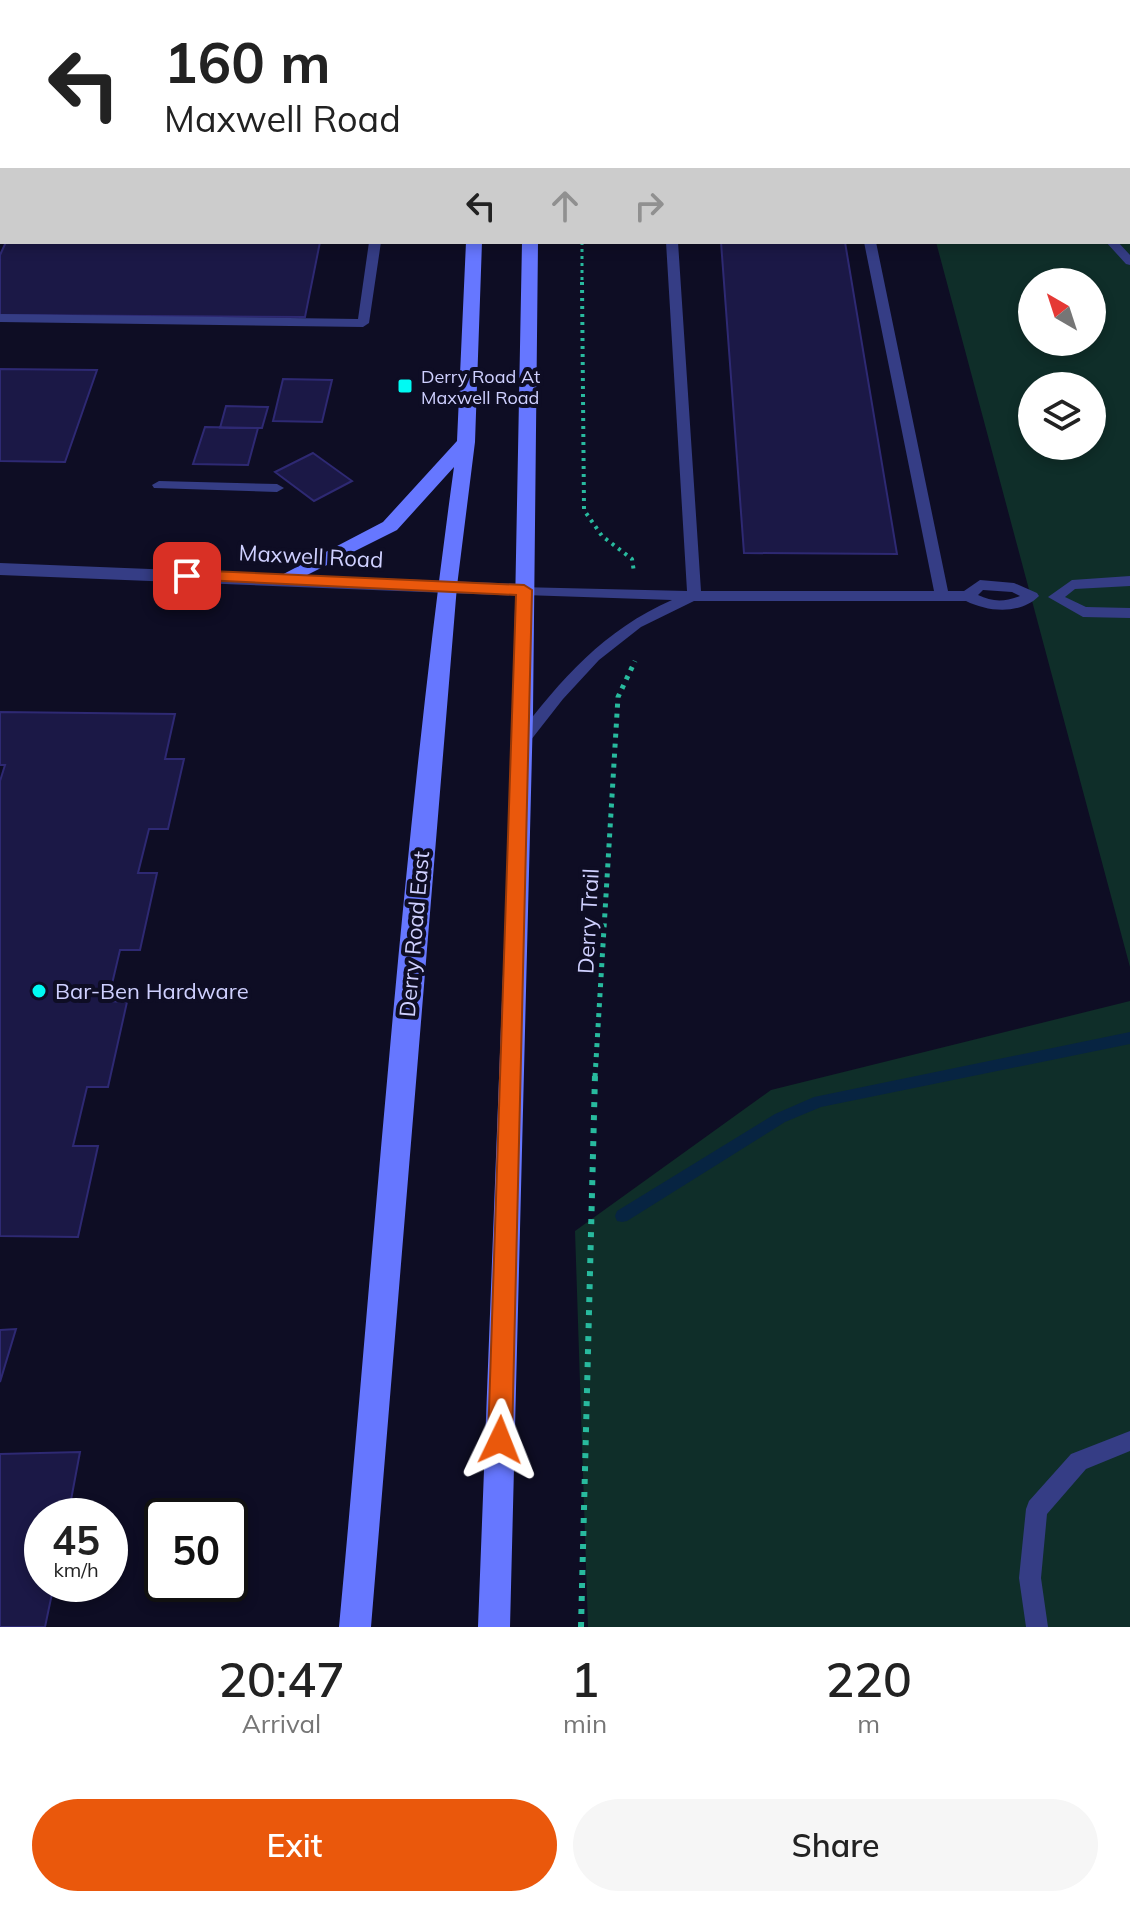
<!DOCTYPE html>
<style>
body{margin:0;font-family:Mulish,sans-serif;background:#f6f6f6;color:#222;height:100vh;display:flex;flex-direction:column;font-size:30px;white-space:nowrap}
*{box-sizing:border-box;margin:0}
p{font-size:26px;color:#767676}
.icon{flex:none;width:44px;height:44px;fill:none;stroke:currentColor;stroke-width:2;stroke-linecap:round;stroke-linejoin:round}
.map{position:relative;height:1627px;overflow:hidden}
.drawer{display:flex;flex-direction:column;background:#fff;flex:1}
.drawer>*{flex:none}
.guide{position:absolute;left:0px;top:0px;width:1130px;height:244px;box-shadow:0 4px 12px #0003;background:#fff;color:#222;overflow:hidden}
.needle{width:52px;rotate:321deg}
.tools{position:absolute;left:1018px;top:268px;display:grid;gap:16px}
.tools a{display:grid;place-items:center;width:88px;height:88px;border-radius:50%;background:#fff;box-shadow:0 4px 12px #0003;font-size:40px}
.speed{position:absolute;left:24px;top:1498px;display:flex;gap:16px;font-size:40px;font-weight:700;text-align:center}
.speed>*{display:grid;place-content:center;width:104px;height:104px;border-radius:50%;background:#fff;box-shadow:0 4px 12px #0003;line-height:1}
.speed small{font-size:20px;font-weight:400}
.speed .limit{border:4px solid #111;border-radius:12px;background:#fff;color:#111}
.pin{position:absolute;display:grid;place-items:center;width:68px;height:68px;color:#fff;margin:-34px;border-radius:16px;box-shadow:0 4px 12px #0006}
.me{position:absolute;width:88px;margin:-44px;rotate:2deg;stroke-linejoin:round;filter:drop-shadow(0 0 6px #0008)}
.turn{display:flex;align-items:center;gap:28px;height:168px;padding:0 32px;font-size:36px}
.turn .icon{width:104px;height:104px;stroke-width:2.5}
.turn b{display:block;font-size:56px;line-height:68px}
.lanes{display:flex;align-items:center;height:76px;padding:0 32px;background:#0003;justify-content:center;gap:40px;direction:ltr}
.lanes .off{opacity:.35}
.eta{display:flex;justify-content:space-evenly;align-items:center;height:136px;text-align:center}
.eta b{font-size:48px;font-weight:600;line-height:56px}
.primary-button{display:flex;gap:16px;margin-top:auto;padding:16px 32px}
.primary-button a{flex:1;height:92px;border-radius:48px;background:#ea580c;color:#fff;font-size:32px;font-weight:600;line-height:92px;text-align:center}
.primary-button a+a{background:#f6f6f6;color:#222}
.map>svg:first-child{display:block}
.green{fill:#0f2e29;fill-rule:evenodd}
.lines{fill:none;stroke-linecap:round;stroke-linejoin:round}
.stream{fill:#072442;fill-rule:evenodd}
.building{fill:#1b1846;stroke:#2e2973;stroke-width:2}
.path-far3{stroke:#28ba9e;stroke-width:3;stroke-dasharray:3 4;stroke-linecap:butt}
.path-far2{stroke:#28ba9e;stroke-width:4;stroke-dasharray:3 5;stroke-linecap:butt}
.path-far1{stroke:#28ba9e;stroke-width:5;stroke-dasharray:4 6;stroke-linecap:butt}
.path{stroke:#28ba9e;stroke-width:6;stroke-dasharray:5 8;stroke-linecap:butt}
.service{fill:#353d85;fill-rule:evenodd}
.minor{fill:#353d85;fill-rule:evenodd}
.secondary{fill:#67f;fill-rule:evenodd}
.route{fill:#ea580c;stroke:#983908;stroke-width:2}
.poi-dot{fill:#00faf3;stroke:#0e0d24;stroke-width:3}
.labels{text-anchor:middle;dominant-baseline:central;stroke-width:8;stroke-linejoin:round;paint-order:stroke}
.far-poi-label{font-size:18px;fill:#cfd0ff;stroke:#0e0d24;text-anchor:start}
.street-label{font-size:22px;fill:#cfd0ff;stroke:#0e0d24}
.poi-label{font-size:22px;fill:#cfd0ff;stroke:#0e0d24;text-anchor:start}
</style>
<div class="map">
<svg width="1130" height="1627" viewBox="0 0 1130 1627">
<rect width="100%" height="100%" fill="#0e0d24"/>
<path class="green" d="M1128,87h2v880l-194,-725h192zM1032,282h60v60h-60zM1032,386h60v60h-60z
M1130,1001v626h-542l-13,-396 196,-141z"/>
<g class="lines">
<path class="stream" d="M1130,1032v12l-309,63 -36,15 -158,99 -5,1 -5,-1 -2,-5 2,-5 158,-97 39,-17z"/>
</g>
<path class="building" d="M149,0h197l-199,2z
M843,0h287v22l-2,-20z
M0,44h2v130h-2z
M6,242h314l-15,75 -305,-2v-60z
M721,242h124l52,312 -153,-1z
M0,369l97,1 -32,92 -65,-1z
M283,379l49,1 -10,42 -49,-1z
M226,406l42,1 -6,21h-42z
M205,427l53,1 -10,37 -55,-1z
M313,453l39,28 -38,20 -39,-29z
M0,712l175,2 -10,45h19l-16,70h-19l-11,44h19l-17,77h-20l-12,51 19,1 -19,85h-21l-14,59h25l-20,91 -78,-1v-455l5,-16h-5z
M16,1329l-16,53v-52z
M80,1452l-12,64h-26v68h12l-9,43h-45v-173z"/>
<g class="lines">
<path class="path-far3" d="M582,242v42"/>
<path class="path-far2" d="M582,282l2,228 18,26 30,23 2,13"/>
<path class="path-far1" d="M595,1077l23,-380 17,-36"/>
<path class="path" d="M581,1627l14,-552"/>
<path class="service" d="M0,208h2v6h-2z
M369,242h12l-12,81 -6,4 -363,-5v-8l358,5z
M666,242h12l23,349h233l-70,-349h12l72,349h16l16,-11 34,3 23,10 2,3c-19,19 -51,16 -73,5h-272l-53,26 -42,33 -36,39 -36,46h-10l-3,-4 3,-4c43,-57 88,-108 155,-137l-148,-5 -7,-5 2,-3 168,4zM983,590l29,2 8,4c-15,6 -28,6 -42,-1z
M1106,242h12l12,13v10l-4,-1z
M159,481l118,3 7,4 -7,4 -123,-4 -2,-3z
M1130,576v10l-55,3 -10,8 21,10 44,1v10l-47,-1 -35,-20 24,-17z
M1130,1431v20l-44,18 -39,45 -6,64 7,49h-22l-7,-49 7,-69 3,-8 42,-47z"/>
<path class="minor" d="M0,563l524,21 10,6 -10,6 -524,-21z"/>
<path class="secondary" d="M466,0h12v2h-12z
M515,0h12v2h-12z
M466,242h16l-7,200 -18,144 -86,1041h-32c36,-387 62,-776 115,-1160l-57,63 -108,54h-14l-3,-4 111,-58 74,-81z
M522,242h16l-5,471 -23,914h-32l35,-914z"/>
</g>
<path class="route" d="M187,570l337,15 8,5 -20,850 -4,9 -8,3 -9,-3 -3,-9 28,-845 -335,-16 -2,-3z"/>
<g class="poi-dot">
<rect x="397" y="378" width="16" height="16" rx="4"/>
<circle cx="39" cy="991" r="8"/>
</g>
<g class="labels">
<g class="far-poi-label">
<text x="421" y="376">Derry Road At<tspan x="421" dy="21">Maxwell Road</tspan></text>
</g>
<g class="street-label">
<text transform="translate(311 556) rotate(3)">Maxwell Road</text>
<text transform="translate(588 921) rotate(-87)">Derry Trail</text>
<text transform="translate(414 934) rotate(-85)">Derry Road East</text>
</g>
<g class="poi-label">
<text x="55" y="991">Bar-Ben Hardware</text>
</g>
</g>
</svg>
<div class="tools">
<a><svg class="needle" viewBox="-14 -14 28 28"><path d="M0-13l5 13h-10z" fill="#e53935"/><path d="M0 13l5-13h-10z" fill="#767676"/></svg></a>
<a><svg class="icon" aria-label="layers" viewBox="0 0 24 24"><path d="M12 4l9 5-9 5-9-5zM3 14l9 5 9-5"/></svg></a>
</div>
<div class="speed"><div>45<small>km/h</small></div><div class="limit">50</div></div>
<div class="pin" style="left:187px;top:576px;background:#d93025"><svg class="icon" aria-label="arrive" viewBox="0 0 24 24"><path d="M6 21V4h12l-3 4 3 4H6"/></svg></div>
<svg class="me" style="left:500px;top:1440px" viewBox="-20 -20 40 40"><path d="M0-17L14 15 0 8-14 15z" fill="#ea580c" stroke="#fff" stroke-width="4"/></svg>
<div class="guide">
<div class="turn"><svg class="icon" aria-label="left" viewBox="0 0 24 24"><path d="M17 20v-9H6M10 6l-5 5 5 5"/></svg><div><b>160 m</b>Maxwell Road</div></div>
<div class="lanes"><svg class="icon" aria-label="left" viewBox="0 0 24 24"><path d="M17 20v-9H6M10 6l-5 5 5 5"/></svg><svg class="icon off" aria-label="ahead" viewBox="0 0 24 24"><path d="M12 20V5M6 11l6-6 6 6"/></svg><svg class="icon off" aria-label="right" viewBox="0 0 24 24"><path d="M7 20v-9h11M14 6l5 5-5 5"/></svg></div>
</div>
</div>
<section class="drawer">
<div class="eta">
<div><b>20:47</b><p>Arrival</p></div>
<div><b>1</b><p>min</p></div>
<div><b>220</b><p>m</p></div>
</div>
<div class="primary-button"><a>Exit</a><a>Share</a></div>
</section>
